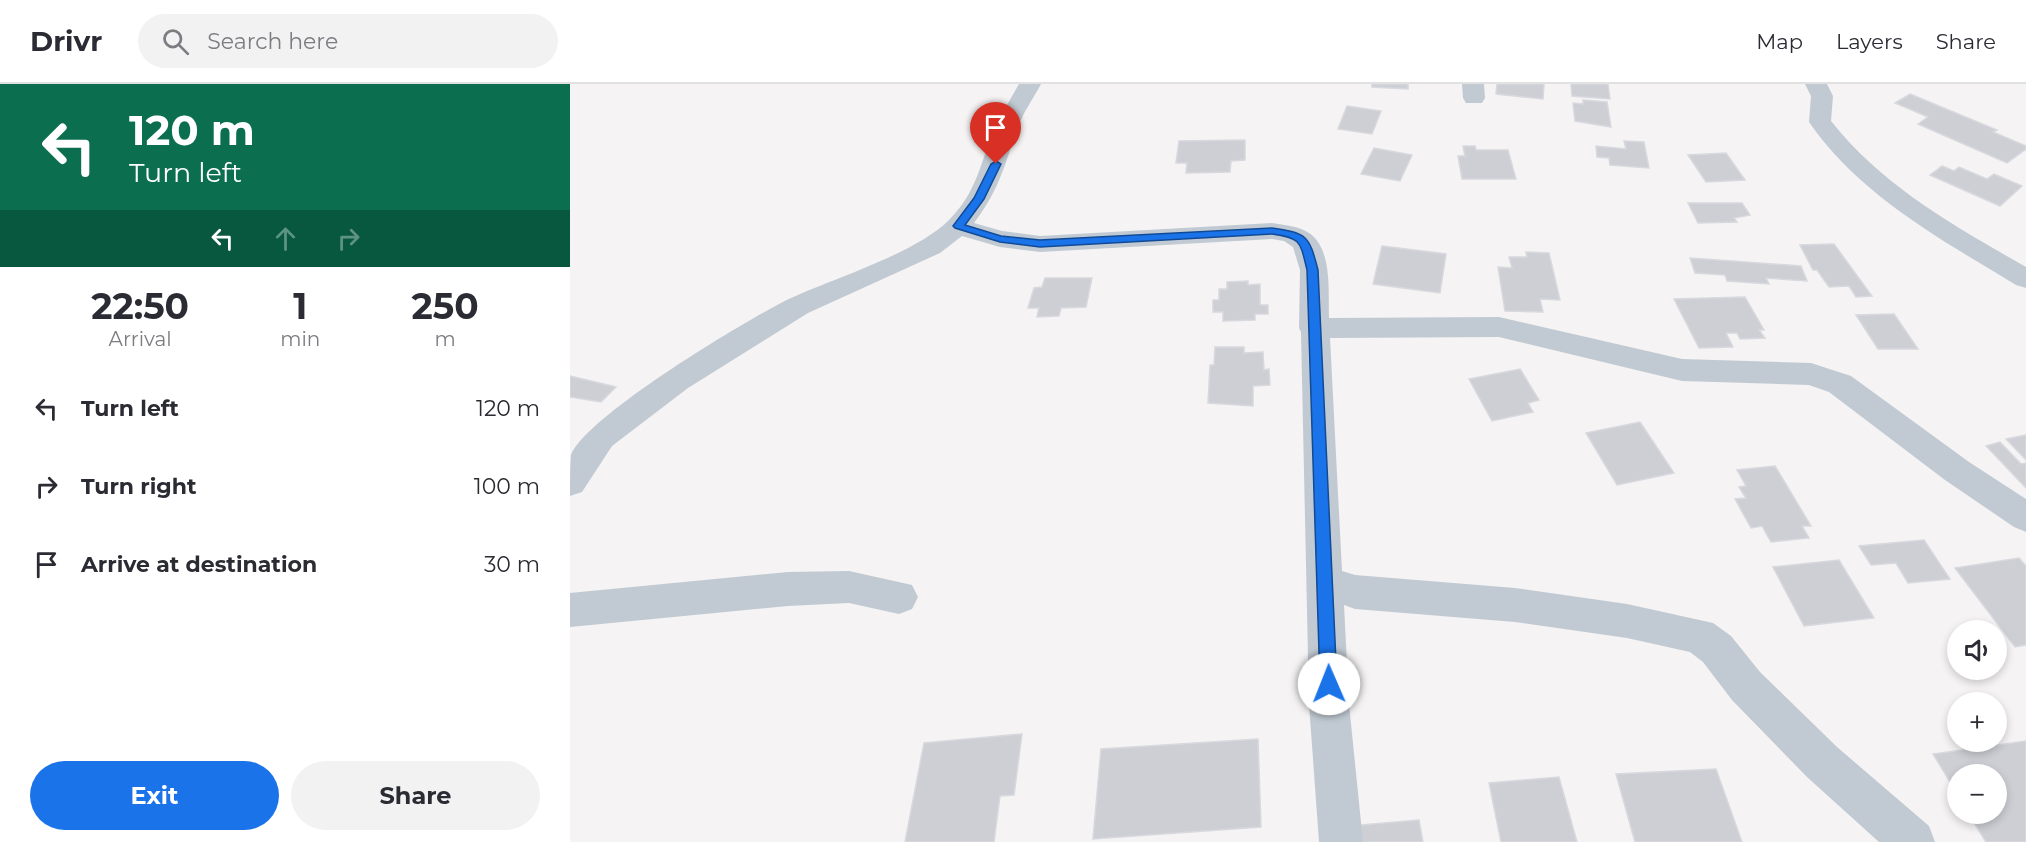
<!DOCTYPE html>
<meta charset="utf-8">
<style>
body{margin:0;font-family:Montserrat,sans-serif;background:#f2f2f3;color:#2b2b33;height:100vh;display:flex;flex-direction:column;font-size:22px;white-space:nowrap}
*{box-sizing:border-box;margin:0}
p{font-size:20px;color:#7c7c81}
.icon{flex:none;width:33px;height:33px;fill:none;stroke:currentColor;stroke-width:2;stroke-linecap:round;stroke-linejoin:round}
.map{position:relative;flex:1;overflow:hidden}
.panel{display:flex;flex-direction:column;background:#fff;width:570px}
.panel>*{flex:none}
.guide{background:#0b6e4f;color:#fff;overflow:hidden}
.controls{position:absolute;left:1377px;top:536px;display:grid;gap:12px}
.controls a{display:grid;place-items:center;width:60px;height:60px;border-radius:50%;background:#fff;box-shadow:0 3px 9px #0003;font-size:30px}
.pin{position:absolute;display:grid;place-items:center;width:51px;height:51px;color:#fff;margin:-62px -26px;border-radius:50% 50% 50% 0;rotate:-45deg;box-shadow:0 0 6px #0007}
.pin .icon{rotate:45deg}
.me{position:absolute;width:66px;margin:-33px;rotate:359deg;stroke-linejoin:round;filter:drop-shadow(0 0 4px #0008)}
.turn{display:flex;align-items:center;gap:21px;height:126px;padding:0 30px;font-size:27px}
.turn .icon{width:78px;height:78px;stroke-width:2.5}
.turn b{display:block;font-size:42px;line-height:51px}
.lanes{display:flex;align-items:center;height:57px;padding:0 30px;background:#0003;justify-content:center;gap:30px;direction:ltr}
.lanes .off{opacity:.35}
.eta{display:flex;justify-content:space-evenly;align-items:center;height:102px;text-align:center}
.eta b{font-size:36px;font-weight:700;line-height:42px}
.cta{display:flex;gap:12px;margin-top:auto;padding:12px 30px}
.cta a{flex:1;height:69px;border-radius:36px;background:#1a73e8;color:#fff;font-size:24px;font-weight:700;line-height:69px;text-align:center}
.cta a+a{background:#f2f2f3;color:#2b2b33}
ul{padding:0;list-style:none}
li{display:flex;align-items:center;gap:18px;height:78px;padding:0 30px}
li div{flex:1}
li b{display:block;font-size:22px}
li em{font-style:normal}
header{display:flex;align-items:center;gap:36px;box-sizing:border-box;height:84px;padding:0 30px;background:#fff;border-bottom:2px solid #e1e1e2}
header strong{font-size:28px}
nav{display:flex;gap:33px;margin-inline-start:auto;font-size:21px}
.search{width:420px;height:54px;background:#f2f2f3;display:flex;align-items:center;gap:15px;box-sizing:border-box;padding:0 21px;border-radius:33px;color:#7c7c81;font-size:22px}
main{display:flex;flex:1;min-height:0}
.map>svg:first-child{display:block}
.building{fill:#cdcfd5;stroke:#d7d9de;stroke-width:1.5}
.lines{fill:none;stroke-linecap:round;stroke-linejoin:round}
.street{fill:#c1cad2;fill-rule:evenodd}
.route{fill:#1a73e8;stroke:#114b97;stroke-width:1.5}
</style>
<header>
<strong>Drivr</strong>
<div class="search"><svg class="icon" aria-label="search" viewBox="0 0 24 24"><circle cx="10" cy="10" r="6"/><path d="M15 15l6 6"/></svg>Search here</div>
<nav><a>Map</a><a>Layers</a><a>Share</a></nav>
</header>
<main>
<section class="panel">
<div class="guide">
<div class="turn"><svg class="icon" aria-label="left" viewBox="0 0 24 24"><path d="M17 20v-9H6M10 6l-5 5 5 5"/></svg><div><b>120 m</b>Turn left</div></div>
<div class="lanes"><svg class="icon" aria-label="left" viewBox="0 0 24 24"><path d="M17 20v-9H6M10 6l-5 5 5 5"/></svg><svg class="icon off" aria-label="ahead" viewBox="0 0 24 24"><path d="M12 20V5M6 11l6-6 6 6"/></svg><svg class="icon off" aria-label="right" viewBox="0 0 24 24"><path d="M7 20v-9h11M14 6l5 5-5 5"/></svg></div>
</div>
<div class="eta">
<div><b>22:50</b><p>Arrival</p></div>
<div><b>1</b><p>min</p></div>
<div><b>250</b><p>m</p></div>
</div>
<ul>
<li><svg class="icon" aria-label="left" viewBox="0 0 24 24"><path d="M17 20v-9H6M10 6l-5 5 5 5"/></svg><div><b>Turn left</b></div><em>120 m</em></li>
<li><svg class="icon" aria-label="right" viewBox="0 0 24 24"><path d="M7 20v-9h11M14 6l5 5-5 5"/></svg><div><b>Turn right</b></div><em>100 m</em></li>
<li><svg class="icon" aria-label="arrive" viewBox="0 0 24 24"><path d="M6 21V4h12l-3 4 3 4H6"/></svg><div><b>Arrive at destination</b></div><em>30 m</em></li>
</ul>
<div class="cta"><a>Exit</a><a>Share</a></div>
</section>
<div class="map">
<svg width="1456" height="758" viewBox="0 0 1456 758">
<rect width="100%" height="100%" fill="#f5f3f3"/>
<path class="building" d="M802,0h36v5l-36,-2z
M927,0h47l-1,15 -47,-5z
M1001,0h37l2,15 -38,-3z
M1340,10l87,36 -4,2 33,14v3l-19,14 -89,-39 10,-7 -33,-14z
M1013,16l24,2 4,25 -36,-6 -2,-18 10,1z
M777,22l34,5 -9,23 -34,-5z
M675,56v20l-14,1 -1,11 -44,1 1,-10h-11l3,-22z
M1054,57l20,1 5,26 -39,-3 -1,-7 -12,-1 -1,-11 30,3z
M893,62h12l1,4h32l8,29h-54l-4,-23h7z
M804,64l38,7 -12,26 -39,-7z
M1156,69l19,27 -39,2 -18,-27z
M1372,82l12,5 5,-4 28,12 7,-5 28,12 -22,20 -70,-31z
M1118,119h54l8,12 -16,3 3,4 -39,1z
M1264,160l38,52 -16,1 -7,-11 -20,1 -12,-17h-4l-13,-25z
M812,162l64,8 -6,39 -67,-9z
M956,168l23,1 11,47 -20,-1 3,13 -38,-1 -7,-44 14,1 -3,-11h18z
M1120,174l111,8 6,15 -41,-3 3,6 -42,-3 -2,-6 -30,-2z
M475,194h47l-6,29 -25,1 -2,8 -22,1 2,-9h-11l6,-20 8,-1z
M678,197v4l12,-1v21h8v9h-13v6l-32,1v-9h-10v-12h6v-11h8v-7z
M1175,213l19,33h-5l6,8 -25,1 -3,-6h-11l7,14 -34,1 -25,-49z
M1324,230l24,35h-40l-22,-34z
M645,263h29v6l19,-1 1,18 5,-1 1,16 -17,1v20l-45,-3 2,-38h4z
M950,285l19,31 -11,3 5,9 -41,9 -23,-42z
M0,292l46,11 -15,15 -31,-5z
M1070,338l34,51 -57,12 -31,-52z
M1456,351v25l-20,-21z
M1430,358l21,22 5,-1v25l-40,-42z
M1205,382l36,60h-9l7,12 -38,4 -9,-16 -11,2 -16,-29 11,-1 -7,-11 7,-1 -9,-16z
M1354,456l26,39 -42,4 -12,-20 -25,2 -12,-19z
M1449,474l7,8v79l-11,2 -60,-79z
M1269,476l35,58 -70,8 -31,-59z
M452,650l-8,61 -14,1 -6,46h-89l19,-99z
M688,655l3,88 -168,12 8,-90z
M1456,657v101h-40l-18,-29h28v-39h-38v21l-25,-41z
M1146,685l26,73h-107l-19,-68z
M989,693l18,65h-76l-12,-59z
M849,736l4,22h-71l-2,-16z"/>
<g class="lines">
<path class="street" d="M449,0h22c-8,15 -19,30 -24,46 -13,37 -18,60 -43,93l28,8 38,5 232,-13c12,2 27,3 37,10 24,16 19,60 20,85l170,-1 183,42 129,4 40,13 118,86 57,37v33l-12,-5 -69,-47 -116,-88 -20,-7 -127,-4 -183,-44 -169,1 12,233 13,4 160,13 112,16 86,19 18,13 29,36 77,75 92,79 6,16h-56l-72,-65 -75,-77 -29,-38 -13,-10 -63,-14 -112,-16 -160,-13 -11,-4 5,99 14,138h-44l-10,-138 -8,-372 -2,-4 1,-58 -7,-23 -9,-6 -12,-2 -232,13 -40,-5 -38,-11 -22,17 -132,60 -120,75 -76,58 -30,46 -12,4c0,-12 0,-31 1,-41 15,-39 178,-137 220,-157 44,-20 125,-45 158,-78 29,-29 31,-58 46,-92 7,-15 16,-30 24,-44z
M892,0h22l1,14 -3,5h-16l-3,-5z
M1235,0h22l6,12 -2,25c51,65 125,106 195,146v21l-10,-3c-74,-45 -157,-90 -207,-163l2,-26z
M279,487l63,14 6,12 -6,12 -13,5 -50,-11 -61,3 -218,21v-34l218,-21z"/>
</g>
<path class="route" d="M426,77l5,3 -17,35 -19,26 36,11 39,4 232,-12c35,5 37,7 46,42l19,414 -3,5 -5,3 -6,-3 -3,-5 -13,-414c-7,-29 -6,-32 -35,-36l-232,13 -40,-5 -45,-14 -2,-2 21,-28 17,-34z"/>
</svg>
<div class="controls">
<a><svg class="icon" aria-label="sound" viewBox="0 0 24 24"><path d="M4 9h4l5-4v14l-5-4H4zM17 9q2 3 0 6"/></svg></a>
<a>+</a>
<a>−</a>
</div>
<div class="pin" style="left:426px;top:80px;background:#d93025"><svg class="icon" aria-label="arrive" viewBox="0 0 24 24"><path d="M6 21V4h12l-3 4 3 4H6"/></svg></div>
<svg class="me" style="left:759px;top:600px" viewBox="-20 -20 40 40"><circle r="19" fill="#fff"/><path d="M0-13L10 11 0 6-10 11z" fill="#1a73e8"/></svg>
</div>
</main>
